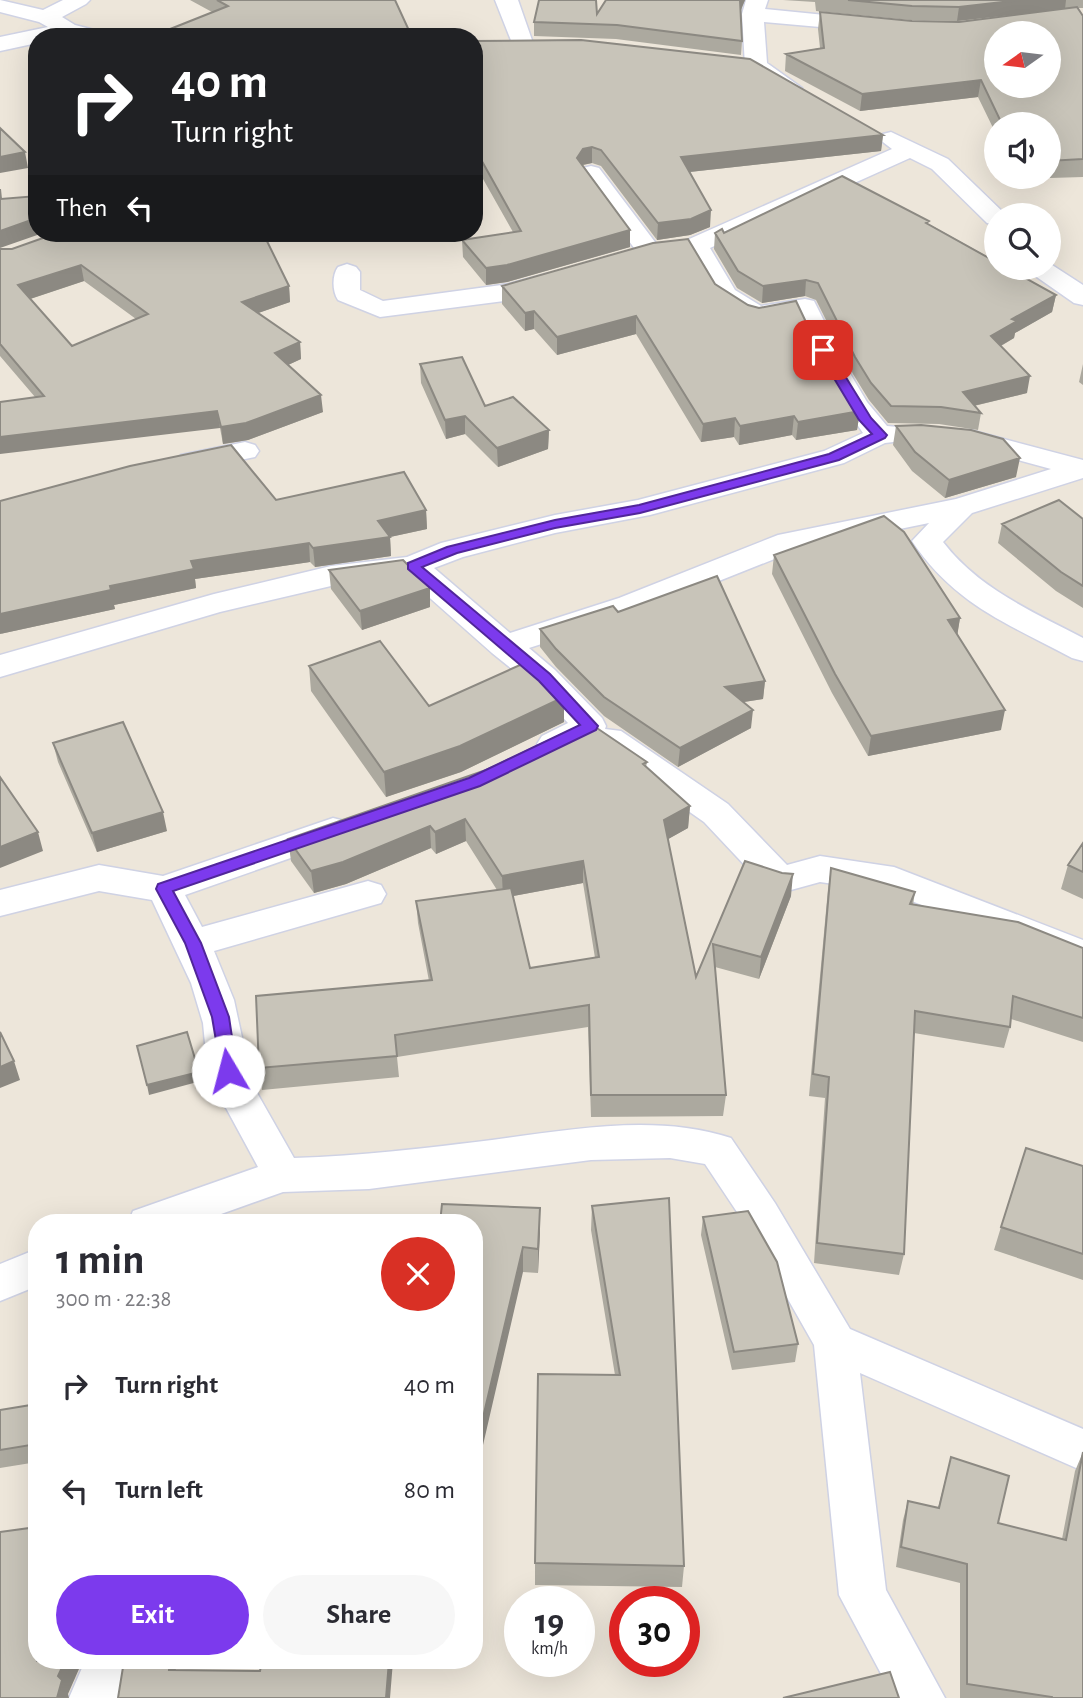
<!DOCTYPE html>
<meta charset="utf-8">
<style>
body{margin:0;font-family:"Alegreya Sans",sans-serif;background:#f7f7f7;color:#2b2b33;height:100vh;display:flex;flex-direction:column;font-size:26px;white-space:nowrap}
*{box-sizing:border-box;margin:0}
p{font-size:23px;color:#7c7c81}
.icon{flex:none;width:38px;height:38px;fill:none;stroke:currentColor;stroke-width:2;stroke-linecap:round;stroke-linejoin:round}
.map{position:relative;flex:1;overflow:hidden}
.sheet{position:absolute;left:28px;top:1214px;width:455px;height:455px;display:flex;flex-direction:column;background:#fff;border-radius:28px;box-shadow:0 7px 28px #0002}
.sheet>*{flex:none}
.top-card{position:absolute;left:28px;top:28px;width:455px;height:214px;border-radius:28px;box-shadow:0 7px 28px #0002;background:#202124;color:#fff;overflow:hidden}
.needle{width:46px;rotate:256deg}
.tools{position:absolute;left:984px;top:21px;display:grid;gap:14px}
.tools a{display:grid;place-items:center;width:77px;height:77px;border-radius:50%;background:#fff;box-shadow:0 7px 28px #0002;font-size:35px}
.speed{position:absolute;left:504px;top:1586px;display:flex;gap:14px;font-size:35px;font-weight:700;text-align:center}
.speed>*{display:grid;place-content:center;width:91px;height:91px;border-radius:50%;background:#fff;box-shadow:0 7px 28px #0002;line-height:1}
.speed small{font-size:18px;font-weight:400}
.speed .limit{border:10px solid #d22;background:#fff;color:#111}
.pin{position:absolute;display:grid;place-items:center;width:60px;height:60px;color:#fff;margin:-30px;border-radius:14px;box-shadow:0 4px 10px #0006}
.me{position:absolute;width:77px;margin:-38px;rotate:352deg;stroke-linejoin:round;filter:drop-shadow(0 0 5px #0008)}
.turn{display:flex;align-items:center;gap:24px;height:147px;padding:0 28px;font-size:32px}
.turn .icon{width:91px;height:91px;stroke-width:2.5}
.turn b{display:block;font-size:49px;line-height:60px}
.then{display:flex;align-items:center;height:66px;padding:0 28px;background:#0003;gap:14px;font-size:26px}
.round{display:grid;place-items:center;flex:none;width:74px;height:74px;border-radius:37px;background:#f7f7f7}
.summary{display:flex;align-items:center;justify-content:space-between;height:119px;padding:0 28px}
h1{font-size:42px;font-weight:700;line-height:52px}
.button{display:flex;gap:14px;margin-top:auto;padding:14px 28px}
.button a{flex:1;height:80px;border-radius:42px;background:#7c3aed;color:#fff;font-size:28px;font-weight:700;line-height:80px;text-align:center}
.button a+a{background:#f7f7f7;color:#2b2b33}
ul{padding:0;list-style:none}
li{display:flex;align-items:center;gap:21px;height:105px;padding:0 28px}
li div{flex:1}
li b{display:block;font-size:26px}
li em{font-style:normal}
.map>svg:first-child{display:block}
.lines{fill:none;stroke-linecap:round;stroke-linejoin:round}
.street-casing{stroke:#cfd2e4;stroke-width:3}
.street{fill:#fff;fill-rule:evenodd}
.wall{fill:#aca99f;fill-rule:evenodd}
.shaded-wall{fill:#8c8982}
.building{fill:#c8c4b9;stroke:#8c8982;stroke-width:2;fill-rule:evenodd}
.route{fill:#7c3aed;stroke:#51269a;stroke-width:2}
</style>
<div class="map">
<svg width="1083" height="1698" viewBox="0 0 1083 1698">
<rect width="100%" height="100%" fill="#ede6da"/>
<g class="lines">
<g class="street-casing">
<path id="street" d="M0,0l43,10 20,-10h27l-4,4 -24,13 13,8 27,7 3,5h-68v6l-37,8v-14l48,-10 -9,-5 -39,-10z
M495,0h23l15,43 -3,5h-16z
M746,0h22l-3,9 100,10 8,1 3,5 -3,5 -8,1 -101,-9 3,41 35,25 -3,5c-16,4 -45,-13 -54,-27l-3,-52z
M891,132l57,27 58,56h-10v10l-9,-2 -55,-54 -22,-11 -200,90 25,42 26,16 44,-7 9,2 37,74 16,27 20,24 23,2 4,6 -4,6 -25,3 -41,20 -194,52 -95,18 -92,24 -29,11 76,65 109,-35 159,-63 178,-36 95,-30 -91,-25 -4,-6 4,-6 10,-2 113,30v18l-111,35 -29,29c36,47 89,69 140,96v23l-11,-3c-65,-35 -117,-53 -160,-117l17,-18 -132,27 -156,62 -112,36 26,22 47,48 4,8 -1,3 16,2 107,73 59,61 33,-9 74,11 189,73v29l-194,-77 -69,-10 -40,11 -13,-4 -63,-67 -107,-75 -4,-9 -39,17 -12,-3 -5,-8 5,-8 26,-13 -35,-37 -41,-33 -87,-77 -74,10 -111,26 -220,65v-22l214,-61 117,-28 76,-9 34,-14 114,-28 83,-15 186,-49 39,-18 -40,-58 -27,-59 -39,7 -9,-2 -32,-20 -33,-56 4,-5 205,-91 -13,-10 4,-5z
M591,166l8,2 59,78 4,5 -4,5 -9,3 -9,-3 -61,-83 4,-5z
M1049,263l34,22v20l-9,-2 -43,-30 -4,-5h21z
M347,264l9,3 4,5v18l23,11 126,-17 38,-10 9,3 4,5 -4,5 -45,13 -131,17 -42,-17c-6,-9 -6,-25 0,-33z
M245,442l10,3 4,6 -4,6 -64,13 -10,-3 -4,-6 4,-6z
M333,818l12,3 5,9 -5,9 -160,56 17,32 166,-46 13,4 5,9 -5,9 -167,48 20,49 18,84 42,74c67,-2 132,-10 198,-18 77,-10 163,-27 239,-2l44,65 75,126 233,100v42l-223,-98 26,217 59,108h-51l-55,-103 -25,-250 -67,-118 -42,-63 -35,-6 -79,2 -222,29 -86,3 -87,31h-68l5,-12 125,-44 -45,-83 -6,-20 -4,-41 -12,-40 -39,-83 -53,-9 -99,25v-26l99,-25 64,11z
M37,1249v37l-37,15v-37z
M85,1661h49l-16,37h-49z"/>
</g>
<use href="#street" class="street"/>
</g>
<path class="wall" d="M190,0h205l-183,12z
M606,0h139l-4,10 1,31 -1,14 -125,-16 -82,-3v-14l63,-8z
M783,0h300v8h-5l5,8v161l-66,2 -1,-2h32v-53h-52v10l-18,-37 -118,14 -75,-40 1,-17 34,-6 -2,-19 2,-17 92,9 47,1 68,-9 -70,8 -47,-1 -94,-9 -1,-9z
M474,41l409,94 -2,16 -191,21 20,55 -20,8 -33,5 -56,-74 -9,-3 -9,2 47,65v17l-123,35 -21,3 -23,-28 -1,-17 51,-8 -39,-69z
M929,224l127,71 -4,17 -37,21 -1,5 -13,8 26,47 -53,13 7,7 -3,17 -39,-6 -51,-1 -19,-23 -16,-26 -37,-74 -11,-4 -43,7 -25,-15 -23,-39 1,-16z
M0,249l289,37 1,16 -32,11 42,29 1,17 -13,6 35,47 -75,28 -25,4 -3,-16 -185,-31 -35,-41zM84,281l52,38 -64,27 -42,-47z
M715,284l108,74 37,53 -3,19 -61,10 -4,-5 -53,10 -5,-8 -33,5 -65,-108 -79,21 -23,-26 -9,2 -23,-27v-18z
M420,364l65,42 64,24 -1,19 -50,18 -33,-33 -19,5 -25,-56z
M1083,364v21l-4,-3z
M896,426l120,51 -71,21 -33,-27 -19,-26z
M276,500l150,10 1,19 -37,8 1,19 -76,11 -5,-5 -115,17 1,9 -82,17 1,4 -115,25z
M1083,519v89l-27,-17 -58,-48 4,-19z
M774,555l186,63 -3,17 44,95 -133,26 -36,-63 -60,-119z
M329,570l101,37 -68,23 -31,-41z
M618,612l147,69 -2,18 -19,3 7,26 -73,39 -74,-51 -48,-49 -16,-20v-18z
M309,666l120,40 135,-9v25l-103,50 -75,25 -75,-106z
M53,743l114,88 -70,21 -39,-90z
M647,762l-1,5 44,39 -2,22 -20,11 28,138 49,-116 46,35 -32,83 -44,-12 11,128 -3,21 -132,1 -3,-90 -191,30 2,20 -137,13 -3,-22 170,-87 -11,-58 -2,-22 81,-11 -31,-49 -30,13 -5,-6 -85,36 -32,9 -23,-32 -3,-22zM583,883l12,75 -65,10 -17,-72z
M1083,843v56l-22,-10 7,-24z
M831,868l84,24 -2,13 170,43v94l-72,-23 -1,8 -6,21 -90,-15 -10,221 -5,21 -85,-12 11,-165 -16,-2 19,-207z
M1083,1166v114l-89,-30 7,-23z
M592,1206l92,360 -2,21 -147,-2v-22l80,-188 -24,-145z
M540,1208l-2,65 -15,-1 -49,-49z
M703,1217l95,127 -3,18 -63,8 -31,-135z
M37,1404v58l-37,6v-58z
M1083,1452v246h-123v-115l-64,-16 7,-47 5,-19 30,7 13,-51 47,66 64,16 13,-68z"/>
<path class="shaded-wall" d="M740,0h5l-6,14z
M1020,0h46l-1,9 -108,12 2,-14z
M981,80l-3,17 -118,14 2,-17z
M883,135l-2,16 -201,22 1,-16z
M592,147v16l-10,2 -5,-7 6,-9z
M25,152l3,16 -28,5v-16z
M711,210l-1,17 -20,8 -33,5 1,-17z
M37,218v15h6l-43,15v-17z
M630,230v17l-123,35 -21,3v-17z
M81,265l3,16 -63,21 -3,-17z
M806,280l-1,16 -43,7 1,-17z
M289,286l1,16 -46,16 -2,-16z
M1056,295l-4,17 -37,21 -1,5 -26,15 3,-17 21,-17z
M534,311v18l-9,2v-18z
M636,316v18l-79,21v-18z
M300,342l1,17 -24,11 -2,-17z
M1030,376l-3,17 -67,16 3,-17z
M321,395l2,17 -75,28 -25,4 -2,-17z
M217,411l3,17 -220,26v-17z
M860,411l-3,19 -61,10 2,-18z
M465,416v18l-19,5 -1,-19z
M794,416l-2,19 -53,10 1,-19z
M735,418l-1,19 -33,5 2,-18z
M549,430l-1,19 -50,18 -1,-19z
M1020,458l-4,19 -71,21 4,-18z
M426,510l1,19 -37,8 1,19 -76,11 -2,-19 65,-27z
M309,543l1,19 -115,17 1,9 -82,17 1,4 -115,25v-20l110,-28 81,-25z
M430,588v19l-68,23 -2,-19z
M960,618l-3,19 -9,-17z
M765,681l-2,18 -39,6 1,-18z
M564,697v25l-103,50 -75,25 -2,-25z
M753,710l-2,18 -73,39 2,-19z
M1005,710l-4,20 -133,26 3,-20z
M690,806l-2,22 -25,14 1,-22z
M163,812l4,19 -70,21 -5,-19z
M465,819l1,22 -30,13 -1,-22z
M430,826l1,22 -85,36 -32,9 -3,-22z
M38,832l5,19 -43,17v-21z
M583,861v22l-80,15 -1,-22z
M793,874l-2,22 -32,83 2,-22z
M14,1061l6,19 -20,8v-21z
M199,1072l2,9 -52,14 -2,-10z
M540,1208v25l-2,40v-24z
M523,1247v25l-49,212v-28z
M65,1661h16l-2,8 -11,25 1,4h-12l1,-22z
M170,1661h3l4,12 -8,-3z
M389,1661h4l-3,37h-4z"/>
<path class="building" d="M217,0h178l17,37h-262l78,-31z
M539,0h57l1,14 9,-14h134l2,41 -125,-16 -83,-3z
M848,0h172l-61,7 -47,-1z
M1077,7l6,9v143l-35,2v-37h-46l-21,-44 -119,14 -76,-40 38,-6 -4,-36 92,9 47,1zM996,33h52v53h-52z
M116,33l6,4h-17z
M581,40l169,19 133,76 -202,22 30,53 -20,9 -33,4 -57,-73 -9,-3 -9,2 -6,9 53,72 -123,35 -21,3 -24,-28 59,-9 -47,-84v-106z
M0,128l25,24 -25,5z
M842,176l87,45 -3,2 70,39v6h11l49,27 -44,24 5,2 -26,15 39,40 -67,16 18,21 -40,-6 -50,-1 -20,-23 -16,-26 -37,-74 -12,-3 -43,6 -25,-15 -23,-38 7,-4 2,4z
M0,189l1,10 36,-3v22l-37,13z
M57,233h206l26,53 -47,16 58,40 -25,11 46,42 -75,28 -25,4 -4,-16 -217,26v-35l44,-6 -44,-52v-95h12zM81,265l67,49 -76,32 -54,-61z
M688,239l27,45 33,21 11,3 37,-7 27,57 37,53 -62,11 -4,-6 -54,10 -5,-8 -32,6 -67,-108 -79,21 -23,-26 -9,2 -23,-27 151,-43z
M462,357l23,49 28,-9 36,33 -52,18 -32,-32 -20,4 -25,-56z
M921,425l50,5 32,9 17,19 -71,22 -34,-28 -19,-26z
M231,445l45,55 128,-28 22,38 -48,11 12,16 -77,11 -4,-5 -118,18 3,8 -84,17 1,4 -111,24v-113l130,-35z
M1059,500l24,19v67l-22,-14 -59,-48z
M884,516l20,16 56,86 -12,2 57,90 -134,26 -36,-62 -61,-119z
M403,560l27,28 -70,23 -31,-41z
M717,576l48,105 -40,6 28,23 -73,38 -76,-51 -48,-48 -16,-20 73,-23 5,6z
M380,641l49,65 100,-45 35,36 -104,49 -76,26 -75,-106z
M123,722l40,90 -71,21 -39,-90z
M588,722l59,40 -4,2 47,42 -26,14 32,157 49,-116 37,12 11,1 -32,83 -48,-13 13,151h-135l-2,-90 -194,30 2,21 -138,12 -3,-72 176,-16 -16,-79 95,-13 19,80 69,-11 -16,-96 -81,15 -37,-57 -30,13 -5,-6 -87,36 -32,9 -23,-32 198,-69z
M0,777l38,55 -38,15z
M1083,843v29l-15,-7z
M831,868l84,24 -5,12 108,18 65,26v70l-70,-22 -3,31 -95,-16 -11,243 -87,-11 12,-166 -16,-3z
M0,1032l14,29 -14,6z
M187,1032l12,40 -52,13 -10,-39z
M1026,1148l57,18v88l-82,-27z
M669,1198l15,368 -149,-3 3,-189 82,1 -28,-169z
M442,1204l98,4 -2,41 -15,-2 -49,209v-233h-34z
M748,1211l29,51 21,82 -64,8 -31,-135z
M37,1404v40l-37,6v-40z
M1083,1452v246h-31v-1l-85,-13v-120l-66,-17 7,-46 31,7 12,-51 58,19 -11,47 68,17z
M37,1527v134h28l-7,15 4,4 -5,18h-57v-166z
M124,1661h46l-1,9 91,1 2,-10h127l-3,37h-268z
M890,1672l9,26h-116z"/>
<path class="route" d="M823,346l6,4 42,68 16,17 -2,3 -46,22 -199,53 -85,15 -98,25 -35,14 128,107 48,52 -2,4 -116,56 -307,105 28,52 28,74 8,54 -3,5h-12l-10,-59 -27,-74 -29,-54 2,-5 311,-106 111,-53 -41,-44 -131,-112v-6l39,-16 108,-27 84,-15 190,-51 43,-20 -13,-14 -42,-70z"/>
</svg>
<div class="tools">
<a><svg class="needle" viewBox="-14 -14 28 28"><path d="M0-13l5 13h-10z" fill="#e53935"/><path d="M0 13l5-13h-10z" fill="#7c7c81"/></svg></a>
<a><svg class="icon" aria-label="sound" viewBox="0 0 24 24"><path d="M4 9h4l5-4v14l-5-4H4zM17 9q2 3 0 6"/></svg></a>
<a><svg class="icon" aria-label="search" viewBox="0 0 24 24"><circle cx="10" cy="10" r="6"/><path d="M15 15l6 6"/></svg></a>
</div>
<div class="speed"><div>19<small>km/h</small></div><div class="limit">30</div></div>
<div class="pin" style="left:823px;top:350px;background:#d93025"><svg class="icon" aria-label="arrive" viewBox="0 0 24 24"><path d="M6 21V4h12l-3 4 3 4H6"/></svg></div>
<svg class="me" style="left:228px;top:1071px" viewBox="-20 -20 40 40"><circle r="19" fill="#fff"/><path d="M0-13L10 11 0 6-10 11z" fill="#7c3aed"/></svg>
<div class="top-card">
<div class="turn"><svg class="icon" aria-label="right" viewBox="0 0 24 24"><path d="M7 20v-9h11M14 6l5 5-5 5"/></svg><div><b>40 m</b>Turn right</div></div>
<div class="then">Then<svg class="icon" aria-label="left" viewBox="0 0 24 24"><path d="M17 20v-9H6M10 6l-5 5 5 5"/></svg></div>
</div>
<section class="sheet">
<div class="summary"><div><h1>1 min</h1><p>300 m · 22:38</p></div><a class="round" style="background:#d93025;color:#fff"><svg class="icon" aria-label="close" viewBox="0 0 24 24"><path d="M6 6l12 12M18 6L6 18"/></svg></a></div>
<ul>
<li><svg class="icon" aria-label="right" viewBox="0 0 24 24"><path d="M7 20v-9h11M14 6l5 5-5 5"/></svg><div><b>Turn right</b></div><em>40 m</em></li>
<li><svg class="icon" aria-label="left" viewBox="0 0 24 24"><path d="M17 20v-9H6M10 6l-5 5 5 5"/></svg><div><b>Turn left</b></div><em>80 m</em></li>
</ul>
<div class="button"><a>Exit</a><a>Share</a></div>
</section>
</div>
